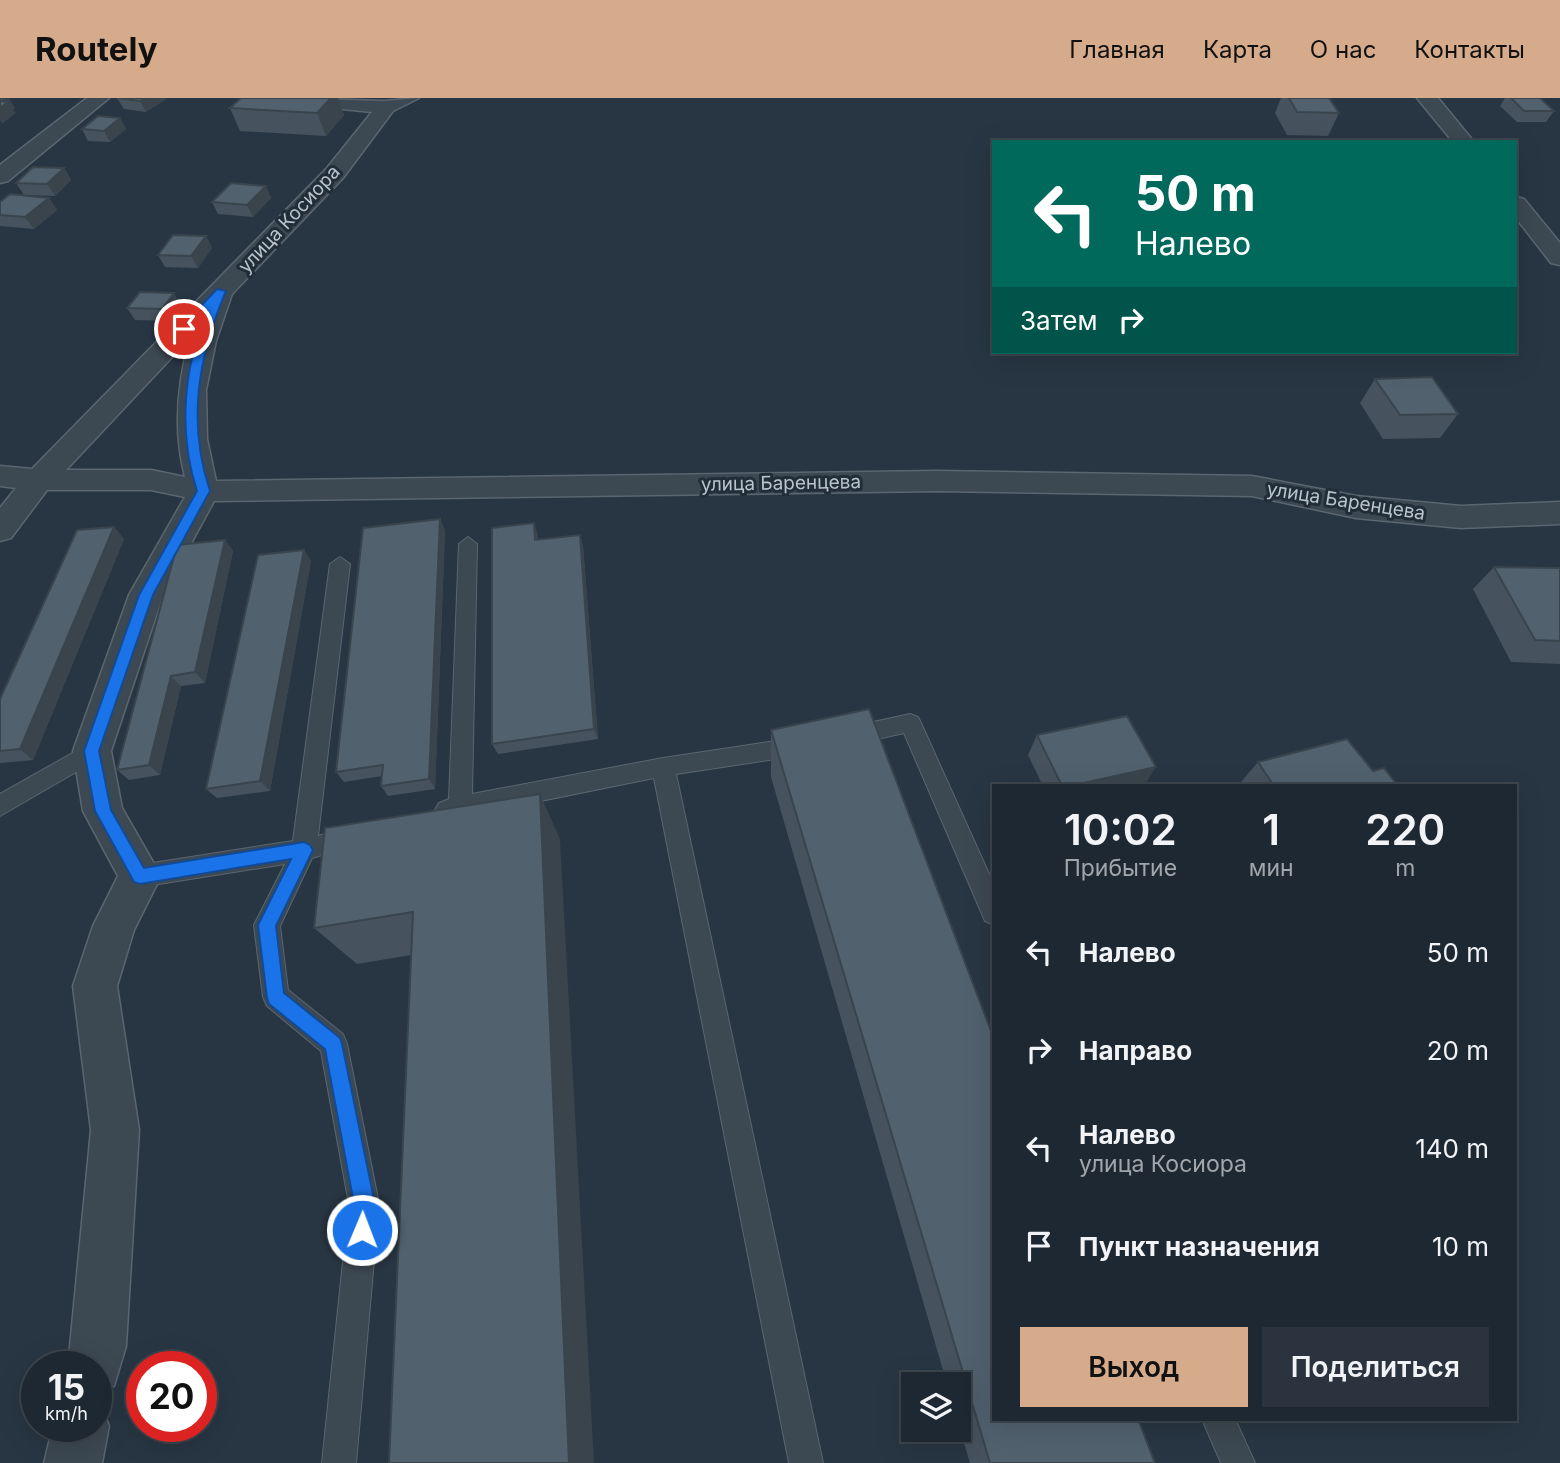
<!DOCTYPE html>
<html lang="ru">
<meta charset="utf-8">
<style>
body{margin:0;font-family:Inter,sans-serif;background:#2b343e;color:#f1f3f6;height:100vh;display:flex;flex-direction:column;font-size:26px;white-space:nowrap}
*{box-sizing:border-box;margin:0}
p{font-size:23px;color:#a1a6ac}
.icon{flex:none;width:38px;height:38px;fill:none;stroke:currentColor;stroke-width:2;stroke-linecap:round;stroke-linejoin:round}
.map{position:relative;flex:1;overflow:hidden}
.details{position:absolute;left:992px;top:686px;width:525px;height:637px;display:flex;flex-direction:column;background:#1e2832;border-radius:0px;box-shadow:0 7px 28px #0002,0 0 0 2px #3c444d}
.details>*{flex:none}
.guide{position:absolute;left:992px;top:42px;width:525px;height:214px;border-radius:0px;box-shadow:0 7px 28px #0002,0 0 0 2px #3c444d;background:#00695c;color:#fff;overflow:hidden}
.controls{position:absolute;left:901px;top:1274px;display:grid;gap:14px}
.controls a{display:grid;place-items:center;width:70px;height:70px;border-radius:0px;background:#1e2832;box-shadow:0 7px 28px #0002,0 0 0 2px #3c444d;font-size:35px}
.speed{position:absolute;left:21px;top:1253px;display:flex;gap:14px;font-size:35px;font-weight:700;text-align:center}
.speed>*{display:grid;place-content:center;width:91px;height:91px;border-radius:50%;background:#1e2832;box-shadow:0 7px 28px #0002,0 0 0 2px #3c444d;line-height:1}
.speed small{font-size:18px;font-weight:400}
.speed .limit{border:10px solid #d22;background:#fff;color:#111}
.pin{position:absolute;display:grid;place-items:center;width:60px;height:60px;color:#fff;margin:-30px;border:4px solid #fff;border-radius:50%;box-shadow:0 2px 7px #0007}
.me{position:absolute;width:77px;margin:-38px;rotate:1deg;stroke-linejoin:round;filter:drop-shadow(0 0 5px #0008)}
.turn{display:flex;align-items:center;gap:24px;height:147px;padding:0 28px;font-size:32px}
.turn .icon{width:91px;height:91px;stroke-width:2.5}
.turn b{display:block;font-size:49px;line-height:60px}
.then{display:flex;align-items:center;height:66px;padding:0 28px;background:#0003;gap:14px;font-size:26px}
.eta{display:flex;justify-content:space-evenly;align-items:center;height:119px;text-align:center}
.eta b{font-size:42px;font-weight:600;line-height:49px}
.cta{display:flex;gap:14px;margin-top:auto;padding:14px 28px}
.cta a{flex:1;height:80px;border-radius:0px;background:#d6ab8b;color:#111;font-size:28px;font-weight:600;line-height:80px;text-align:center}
.cta a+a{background:#2b343e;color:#f1f3f6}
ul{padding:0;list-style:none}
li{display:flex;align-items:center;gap:21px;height:98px;padding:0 28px}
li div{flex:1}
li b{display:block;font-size:26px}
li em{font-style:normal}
header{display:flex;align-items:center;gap:42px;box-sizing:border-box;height:98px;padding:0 35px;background:#d6ab8b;color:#111}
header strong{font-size:33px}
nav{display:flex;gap:38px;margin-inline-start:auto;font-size:24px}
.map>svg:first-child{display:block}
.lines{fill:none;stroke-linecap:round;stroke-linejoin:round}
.lane-casing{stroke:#5a6670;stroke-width:2}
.street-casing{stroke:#5a6670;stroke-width:3}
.lane{fill:#3c4852;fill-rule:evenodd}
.street{fill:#3c4852;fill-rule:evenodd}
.wall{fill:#46535f}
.shaded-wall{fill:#39444d}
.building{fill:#51616e;stroke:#39444d;stroke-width:2}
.route{fill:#1a73e8;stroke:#114b97;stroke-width:2}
.labels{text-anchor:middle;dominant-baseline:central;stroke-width:6;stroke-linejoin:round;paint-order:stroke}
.far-street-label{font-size:19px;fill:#b9c3cc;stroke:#212d38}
</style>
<header>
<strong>Routely</strong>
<nav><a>Главная</a><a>Карта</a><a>О нас</a><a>Контакты</a></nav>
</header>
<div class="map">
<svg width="1560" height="1365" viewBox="0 0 1560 1365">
<rect width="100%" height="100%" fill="#283643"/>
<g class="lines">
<g class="lane-casing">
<path id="lane" d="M468,439l9,7 -5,250 191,-36 139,-21 8,3 3,6 -3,6 -8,3 -126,19 147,689h-34l-135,-685 -207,42 -8,-3 -4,-7 4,-7 10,-4 10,-255z
M340,459l10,7 -32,272 35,-10 8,3 4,7 -4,7 -49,15 -32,68 8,64 55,44 4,10 32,160 -23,259h-34l27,-259 -28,-153 -54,-45 -4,-9 -9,-72 31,-61 -145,23 -9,-3 -3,-8 3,-8 9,-3 153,-24 37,-277z
M910,616l8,3 3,6 73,162v40l-9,-4 -81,-188 -58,13 -8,-3 -3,-6 3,-6 8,-3z
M92,644l8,2 3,7 -3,7 -100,58v-22z
M1202,1321h33l20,44h-34z"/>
</g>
<g class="street-casing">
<path id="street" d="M87,0h22l-101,83 -8,2v-18z
M283,0l101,3 35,-3 -26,13 -50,67 -111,116 -16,47 -10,49 1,49 9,42 721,-10 315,5 104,20 105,10 99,-4v22l-99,4 -105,-10 -104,-22 -315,-5 -723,10 -51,94 -52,156 11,57 39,68 -27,54 -17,56 22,144 -13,216 -12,40 -18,8v-27h-28l23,-237 -18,-144 20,-60 25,-50 -35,-65 -10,-60 56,-156 56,-98 -34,-7h-104l-36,48 -11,3v-33l16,-20 -16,-2v-20l32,3 295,-301 45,-56 -79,-8zM190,240c-13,46 -17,93 -5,139l-34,-7h-85z
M1417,0h21l36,44h-21z
M1516,99l8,2 36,44v22l-9,-2 -35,-45z
M96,1306l5,2 8,20 -7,37h-58l9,-37h43z"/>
</g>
<use href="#lane" class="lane"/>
<use href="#street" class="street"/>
</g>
<path class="wall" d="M117,0h48l1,1 -20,13 -22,-3z
M241,0h97l6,17 -18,21 -86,-5 -10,-23z
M1281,0h48l10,15 -11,23 -41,-1 -12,-22z
M1505,0h35l14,13 -8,11h-29l-17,-16z
M120,20l6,11 -16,13 -22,-1 -6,-12z
M64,70l7,12 -16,16 -31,-1 -8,-12z
M266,88l5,12 -18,19 -35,-3 -6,-12z
M49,100l8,12 -23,19 -34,-3v-24z
M206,138l6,12 -14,20 -33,-1 -7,-12z
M181,208l-11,15 -35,-1 -8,-12z
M1375,281l83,35 -18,24 -57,1 -23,-36z
M440,421l5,12 -10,258 -47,7 -7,-10 1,-10 -38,6 -8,-10z
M534,425l4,17 42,-5 3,11 15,193 -100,15 -6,-10z
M114,429l10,12 -91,221 -33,3v-64z
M225,442l8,11 -28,132 -24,3 -21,89 -31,5 -12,-10z
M304,452l7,11 -41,230 -53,7 -11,-9z
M1494,469l66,1v96l-49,-2 -38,-73z
M771,632l384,733h-185l-11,-37v-42h-12l-176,-607z
M1037,637l107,51h-101l-15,-31z
M1258,664l140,24h-154l-3,-4z
M560,741l-149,116 -54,9 -43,-36z"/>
<path class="shaded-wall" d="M6,0h3l6,10 -2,2 3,3 -14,11 -2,-4v-12l2,-7z
M145,0h20l1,1 -20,13 -6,-11z
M331,0h7l6,17 -18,21 -9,-23z
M120,20l6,11 -16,13 -6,-11z
M64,70l7,12 -16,16 -8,-12z
M266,88l5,12 -18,19 -6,-12z
M49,100l8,12 -23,19 -9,-12z
M206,138l6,12 -14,20 -7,-12z
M174,195l7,13 -11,15 -8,-12z
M440,421l5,12 -10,258 -6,-10z
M534,425l4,12 1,17 -4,-12z
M114,429l10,12 -91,221 -13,-11z
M580,437l3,11 15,193 -4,-10z
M225,442l8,11 -28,132 -10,-11z
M304,452l7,11 -41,230 -10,-10z
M171,578l10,10 -21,89 -11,-10z
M1156,669l-12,19h-74z
M540,696l20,45 34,624h-25z"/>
<path class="building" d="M0,0h6l-4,3 6,1 -8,6z
M118,0h27l-5,3z
M241,0h90l-14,15 -87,-5z
M1289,0h40l10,15 -42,-1z
M1511,0h29l14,13h-30z
M98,18l22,2 -16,13 -22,-2z
M33,69l31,1 -17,16 -31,-1z
M231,85l35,3 -19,19 -35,-3z
M10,96l39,4 -24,19 -25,-2v-13z
M173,137l33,1 -15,20 -33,-1z
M140,194l34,1 -12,16 -35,-1z
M1432,279l26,37 -58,1 -25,-36z
M440,421l-11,260 -48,7 2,-21 -47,7 27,-244z
M534,425l1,17 45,-5 14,194 -102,15v-216z
M114,429l-94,222 -20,2v-52l77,-169z
M225,442l-30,132 -24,4 -22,89 -32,5 60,-225z
M304,452l-44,231 -54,8 52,-234z
M1494,469l66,1v73l-25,-1z
M869,611l125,330v380h144l17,44h-165l-219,-733z
M1127,618l29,51 -86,19h-8l-25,-51z
M1347,641l26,32 11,-3 14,18h-124l-16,-24z
M540,696l29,669h-180l24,-551 -99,16 11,-100z"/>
<path class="route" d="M217,191l9,2c-28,66 -39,131 -16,200l-57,104 -54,156 12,59 33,58 160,-26 6,3 3,5 -37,76 8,67 56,45 2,6 33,160 -6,34 -7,3 -8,-3 -3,-8 3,-26 -29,-155 -56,-45 -2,-6 -9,-73 33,-66 -151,25 -6,-2 -39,-71 -11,-60 55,-156 58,-104c-19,-58 -14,-123 10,-179l-19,19 -9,-2z"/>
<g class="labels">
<g class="far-street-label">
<text transform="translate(289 121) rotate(-47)">улица Косиора</text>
<text transform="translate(781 385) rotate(-1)">улица Баренцева</text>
<text transform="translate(1346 403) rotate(9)">улица Баренцева</text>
</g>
</g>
</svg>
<div class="controls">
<a><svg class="icon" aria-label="layers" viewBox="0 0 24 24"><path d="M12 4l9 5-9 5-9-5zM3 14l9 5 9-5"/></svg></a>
</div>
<div class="speed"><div>15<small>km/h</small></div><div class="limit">20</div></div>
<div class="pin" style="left:184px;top:231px;background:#d93025"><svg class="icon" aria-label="arrive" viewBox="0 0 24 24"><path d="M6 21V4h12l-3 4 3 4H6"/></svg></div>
<svg class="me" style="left:362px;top:1132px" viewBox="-20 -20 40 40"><circle r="17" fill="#1a73e8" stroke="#fff" stroke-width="3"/><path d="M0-11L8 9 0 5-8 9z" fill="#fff"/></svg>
<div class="guide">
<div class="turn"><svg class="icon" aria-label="left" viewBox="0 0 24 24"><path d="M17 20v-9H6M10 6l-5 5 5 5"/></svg><div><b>50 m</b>Налево</div></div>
<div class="then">Затем<svg class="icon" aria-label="right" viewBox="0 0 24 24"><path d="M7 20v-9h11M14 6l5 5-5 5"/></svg></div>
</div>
<section class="details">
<div class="eta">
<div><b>10:02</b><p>Прибытие</p></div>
<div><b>1</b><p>мин</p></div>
<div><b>220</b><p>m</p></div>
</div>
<ul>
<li><svg class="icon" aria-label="left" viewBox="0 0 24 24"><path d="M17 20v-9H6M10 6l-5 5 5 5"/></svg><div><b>Налево</b></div><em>50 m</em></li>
<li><svg class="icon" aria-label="right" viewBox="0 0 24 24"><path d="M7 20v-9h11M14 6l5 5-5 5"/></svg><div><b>Направо</b></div><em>20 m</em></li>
<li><svg class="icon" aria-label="left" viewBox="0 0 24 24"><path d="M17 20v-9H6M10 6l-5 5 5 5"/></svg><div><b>Налево</b><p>улица Косиора</p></div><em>140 m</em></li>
<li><svg class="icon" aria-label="arrive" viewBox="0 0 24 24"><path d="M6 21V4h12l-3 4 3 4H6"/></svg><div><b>Пункт назначения</b></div><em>10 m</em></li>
</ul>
<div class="cta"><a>Выход</a><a>Поделиться</a></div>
</section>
</div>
